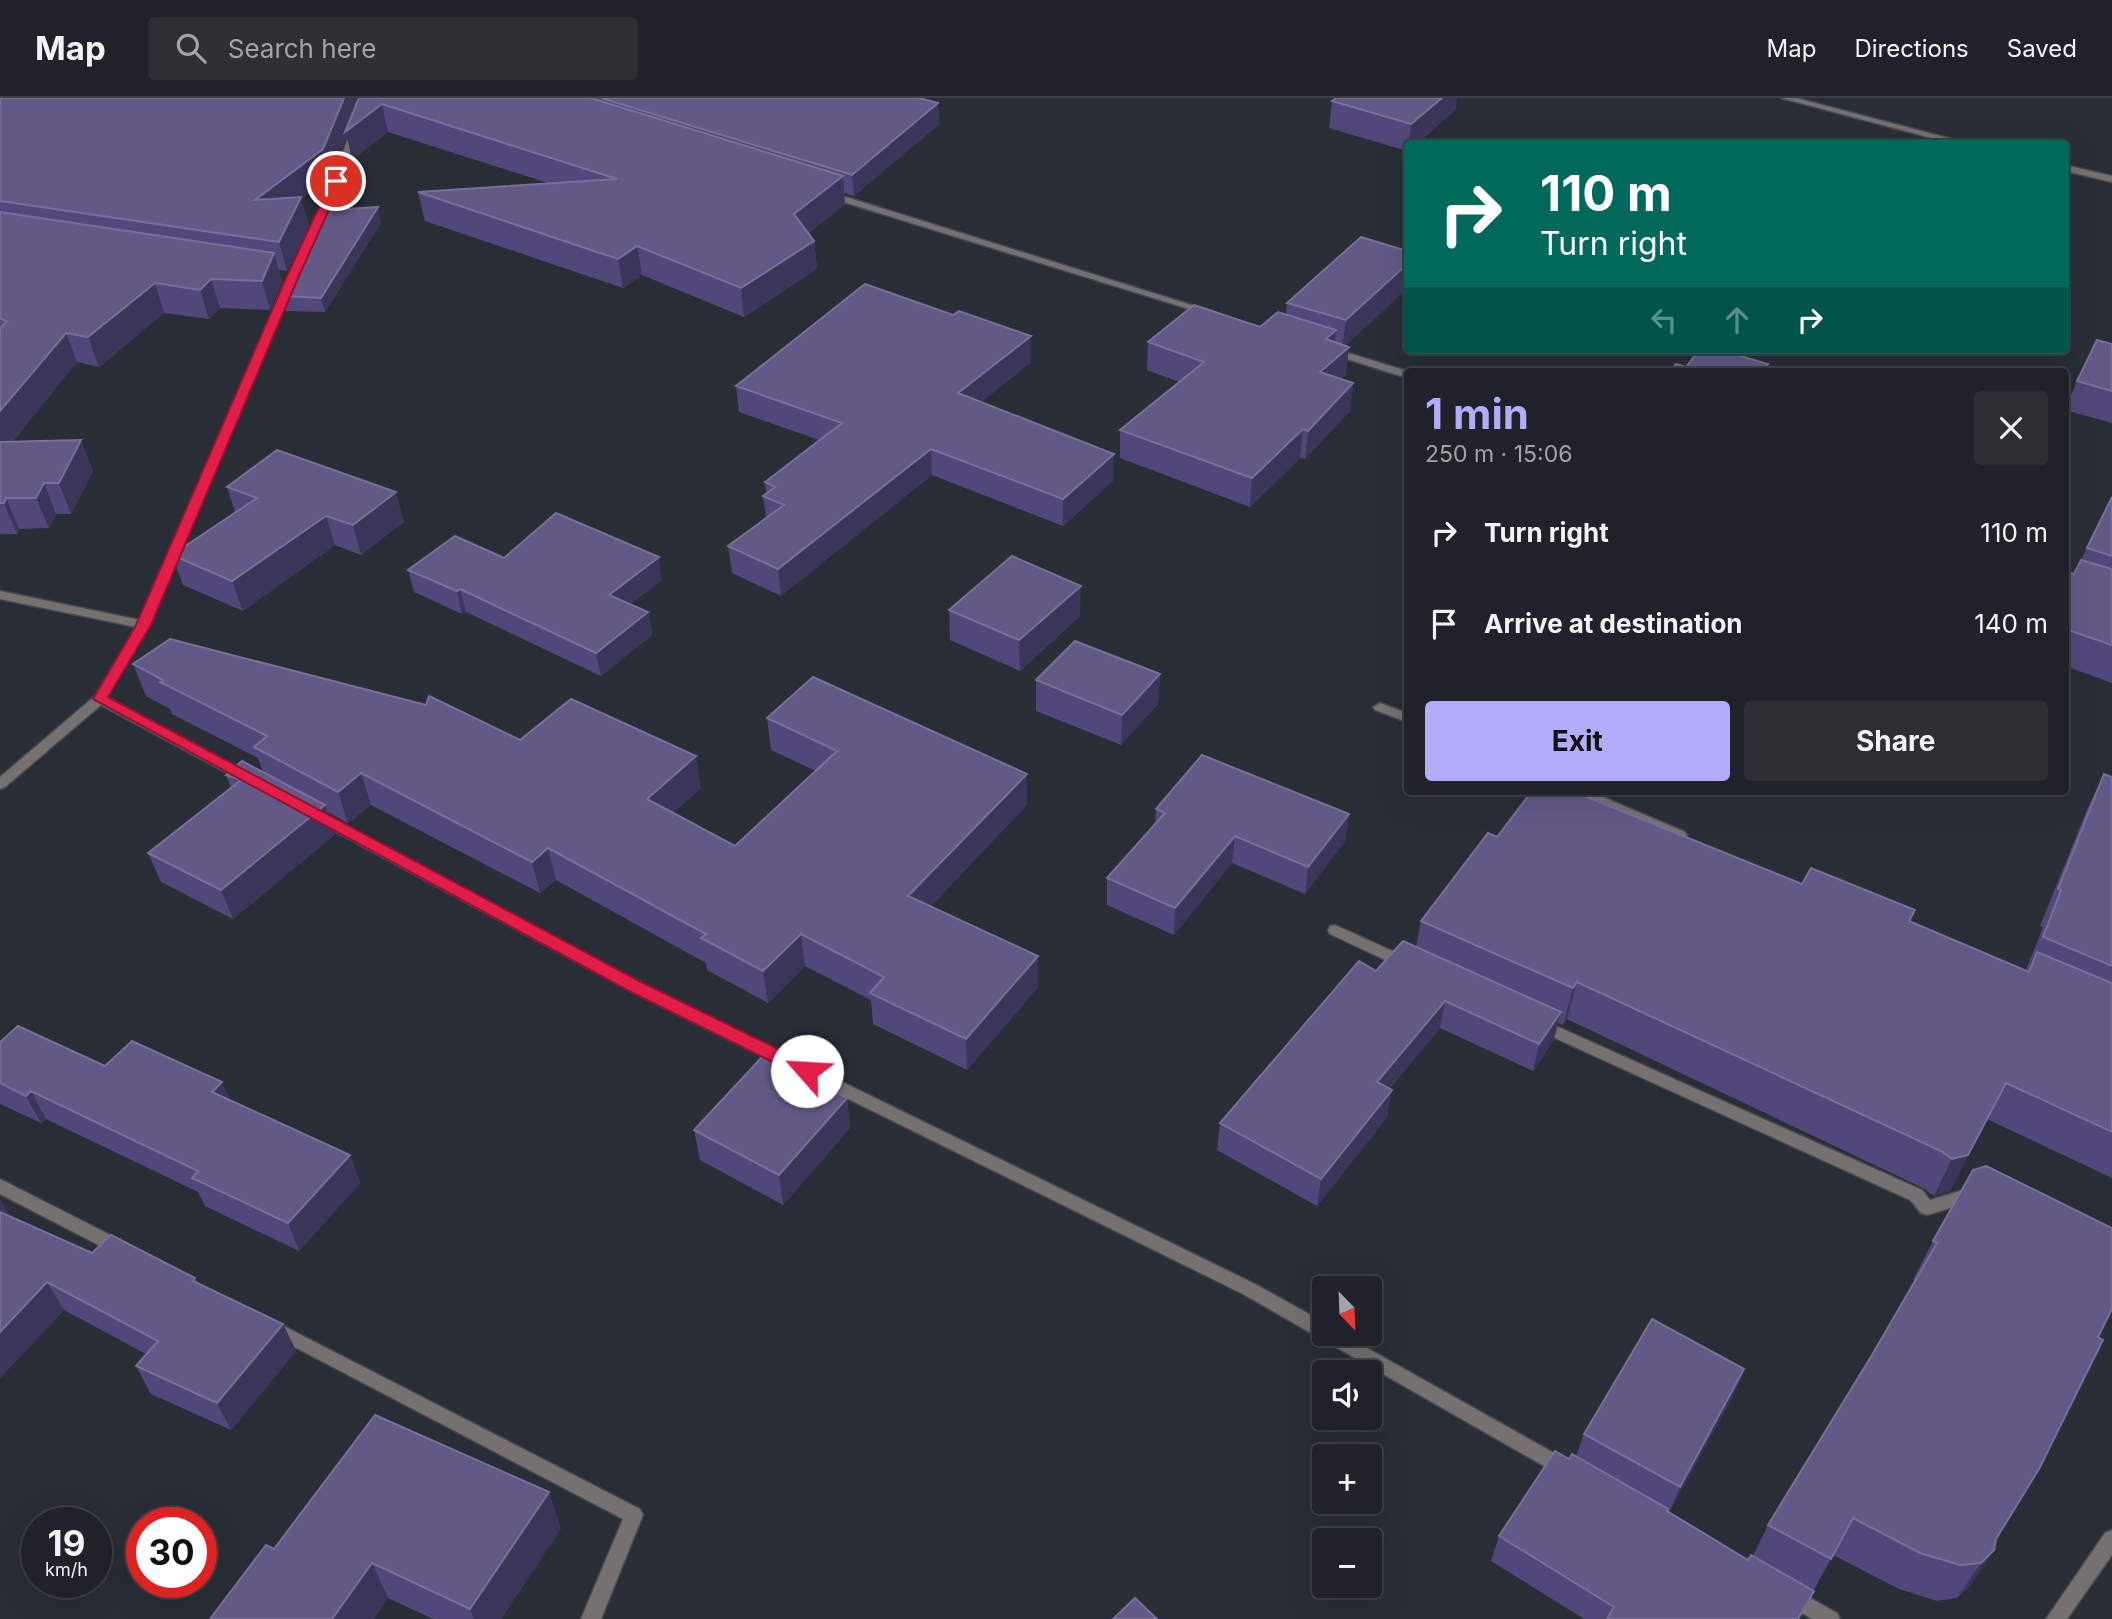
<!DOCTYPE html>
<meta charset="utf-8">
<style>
body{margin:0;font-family:Inter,sans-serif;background:#2c2f34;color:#f1f3f6;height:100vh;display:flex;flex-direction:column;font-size:26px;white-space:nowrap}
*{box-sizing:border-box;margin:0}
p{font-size:23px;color:#a1a4a8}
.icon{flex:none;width:38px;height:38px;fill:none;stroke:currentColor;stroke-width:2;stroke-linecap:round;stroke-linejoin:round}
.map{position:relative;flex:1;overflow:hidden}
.drawer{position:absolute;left:1404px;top:270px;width:665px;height:427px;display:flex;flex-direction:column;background:#1f2228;border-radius:7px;box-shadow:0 7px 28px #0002,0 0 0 2px #3c3f45}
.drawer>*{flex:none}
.hud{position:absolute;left:1404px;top:42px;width:665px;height:214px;border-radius:7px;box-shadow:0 7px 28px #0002,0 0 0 2px #3c3f45;background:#00695c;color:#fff;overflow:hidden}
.needle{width:46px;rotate:157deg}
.controls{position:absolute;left:1312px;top:1178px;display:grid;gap:14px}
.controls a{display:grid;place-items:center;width:70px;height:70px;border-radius:7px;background:#1f2228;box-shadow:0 7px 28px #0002,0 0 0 2px #3c3f45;font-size:35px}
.speed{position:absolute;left:21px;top:1409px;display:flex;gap:14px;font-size:35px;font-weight:700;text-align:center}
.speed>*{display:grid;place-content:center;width:91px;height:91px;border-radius:50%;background:#1f2228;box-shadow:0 7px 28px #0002,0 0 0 2px #3c3f45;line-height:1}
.speed small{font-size:18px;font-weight:400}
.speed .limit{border:10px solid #d22;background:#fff;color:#111}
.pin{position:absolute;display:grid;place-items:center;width:60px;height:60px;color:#fff;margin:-30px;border:4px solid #fff;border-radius:50%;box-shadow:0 2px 7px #0007}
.me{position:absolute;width:77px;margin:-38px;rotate:296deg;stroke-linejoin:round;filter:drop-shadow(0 0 5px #0008)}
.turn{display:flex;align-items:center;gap:24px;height:147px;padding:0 21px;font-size:32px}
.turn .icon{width:91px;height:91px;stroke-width:2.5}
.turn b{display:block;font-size:49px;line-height:60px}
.lanes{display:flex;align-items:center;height:66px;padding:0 21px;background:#0003;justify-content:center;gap:35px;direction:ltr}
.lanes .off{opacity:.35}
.round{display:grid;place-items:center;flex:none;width:74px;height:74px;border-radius:7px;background:#2c2f34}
.headline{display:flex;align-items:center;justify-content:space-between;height:119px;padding:0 21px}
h1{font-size:42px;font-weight:700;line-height:52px;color:#b1adfa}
.cta{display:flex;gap:14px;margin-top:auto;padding:14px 21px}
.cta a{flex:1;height:80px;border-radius:7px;background:#b1adfa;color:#111;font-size:28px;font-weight:700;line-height:80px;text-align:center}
.cta a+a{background:#2c2f34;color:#f1f3f6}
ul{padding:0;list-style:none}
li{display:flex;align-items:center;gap:21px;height:91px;padding:0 21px}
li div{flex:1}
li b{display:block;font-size:26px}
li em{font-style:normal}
header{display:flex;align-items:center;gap:42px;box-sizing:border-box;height:98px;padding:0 35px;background:#1f2228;border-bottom:2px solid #3c3f45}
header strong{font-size:33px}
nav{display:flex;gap:38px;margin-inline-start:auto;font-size:24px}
.search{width:490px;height:63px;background:#2c2f34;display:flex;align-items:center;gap:18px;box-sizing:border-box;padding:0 24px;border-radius:7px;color:#a1a4a8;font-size:26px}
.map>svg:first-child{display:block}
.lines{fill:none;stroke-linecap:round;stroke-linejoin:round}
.lane-casing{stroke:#44484f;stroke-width:3}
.street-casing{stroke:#44484f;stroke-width:3}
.lane{fill:#767070;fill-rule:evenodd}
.street{fill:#767070;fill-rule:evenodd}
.wall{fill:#52477a}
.shaded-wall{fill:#3b3559}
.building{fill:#635987;stroke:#787098;stroke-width:2}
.route{fill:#e11d48;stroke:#92132f;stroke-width:2}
</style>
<header>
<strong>Map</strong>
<div class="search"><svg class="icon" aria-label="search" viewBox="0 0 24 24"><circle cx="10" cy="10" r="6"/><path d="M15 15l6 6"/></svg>Search here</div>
<nav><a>Map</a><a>Directions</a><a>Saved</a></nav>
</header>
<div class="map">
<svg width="2112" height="1521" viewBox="0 0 2112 1521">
<rect width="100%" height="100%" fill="#292d35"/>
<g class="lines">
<g class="lane-casing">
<path id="lane" d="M1335,827l75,34 2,4 -2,4h-10l-70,-33 -2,-4 2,-4z
M1538,920l384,172 8,10 37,-11 11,4 2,5 -2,5 -6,2 -5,-2 -40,12 -6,-2 -11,-13 -377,-172 -3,-4 3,-4z"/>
</g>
<g class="street-casing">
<path id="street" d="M370,0h9l-11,15 -46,113 -8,2 -2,-2 47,-113z
M1781,0h15l175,46h-17z
M2065,67l47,11v6l-47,-11z
M824,94h6l384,120 -5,3 -4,-1 -381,-118z
M290,181l5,3 -145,343 -43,72 145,78 2,3 -2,3h-10l-141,-76 -96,82 -5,2v-12l95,-81 41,-69 -136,-28v-8l140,29 145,-338z
M1332,250l75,23v7l-79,-25 -1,-2z
M1380,605l27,10v9l-32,-12 -2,-3z
M1569,693h20l96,41 2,3 -7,5 -5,-2 -104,-44z
M317,713l323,172 615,301 70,39v11h17l228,128 3,6 -3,6 -6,2 -6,-2 -315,-180 -613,-303 -318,-172 -2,-3 2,-3z
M0,1081l126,64 2,5 -2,5 -6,2 -6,-2 -114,-59z
M272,1222l368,189 3,6 -42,104h-20l42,-100 -357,-187 -3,-5 3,-5z
M2112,1432v25l-45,64h-21l59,-86z
M1789,1488l48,27 3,6h-28l-30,-18 -2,-6 2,-6z"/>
</g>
<use href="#lane" class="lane"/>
<use href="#street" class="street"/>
</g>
<path class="wall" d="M0,0h919l19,5 1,21 -85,72 -10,-3 1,11 -36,29 5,8 3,28 -73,48 -102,-42 -19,13 -198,-67 -7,-29 130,-9 -160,-51 -36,28 -5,-24 -17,41 -29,22 8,27 -22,45 -8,-1 3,12 -12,28 -50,-2 -11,11 -45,-6 -65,54 -22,-5 -65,80 81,29 -22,43h-15l-7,14 -30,1 -2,5h-17z
M1332,3l124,8 -39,35h-10v7l-78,-23z
M381,124l-56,90 -39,-1 -4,-15z
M1361,139l-15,109v29l-5,4 12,4 -3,28 -45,48 -5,-1 -50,49 -130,-49v-28l59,-48 -32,-12 1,-28 112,-15 26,-13 1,-11z
M2112,246v79l-47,-13 12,-29z
M1031,264l-50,40 132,79 -50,45 -131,-51 -151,121 -49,-23 -4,-27 38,-28 -3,-22 3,-2 -1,-12 54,-42 -80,-28 -3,-26z
M227,389l177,35 -43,33 -26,-10 -92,66 -60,-26 -11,-30 63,-43z
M2112,399v186l-47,-17v-95l9,3z
M504,460l158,22 -32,24 18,8 4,23 -51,41 -135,-64 -4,2 -48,-22 -6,-22z
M949,512l131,6 -60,55 -70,-31z
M133,566l387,76 181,48 -28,25 62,33 81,-75 -45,-21 -4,-32 260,56v31l-97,102 108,49v31l-71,83 -94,-46 -2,-24 -66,-34 -37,37 -61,-33 -1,-7 -150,-83 -16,13 -169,-88 -23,18 -20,-11 7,22 -102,85 -72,-37 -13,-29 83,-65 -5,-13 37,-3 -5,-14 -86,-44 -2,-5 -24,-13z
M1160,576l-2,30 -37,41 -85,-34v-31z
M2104,676l8,3v401l-125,-59 -37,72 -16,5 -11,-8 -356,-169 -4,6 -5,-2 -4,16 -21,32 -93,-43 -50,60 -3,29 -70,89 -100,-56 3,-27 156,-152 40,-24 5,-26 76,-84 305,47 113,26 -5,12 116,48 17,-43 -3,-1 46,-114z
M1156,711l193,5 -4,27 -40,53 -73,-31 -58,72 -67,-30v-27l48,-54z
M0,944l105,24 126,35 119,54 10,28 -61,68 -94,-45 -7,-14 -152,-73 -5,4 -41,-19z
M847,1000l3,30 -67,77 -83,-45 -6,-30z
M1973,1072l23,369 -26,47 -13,12 -20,3 -38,-12 -66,-34 -35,64h-214l-93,-58 8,-25 70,-77 7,-3 8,-22 160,-65 -12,29 -63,114 79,48 5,-4 15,-31 104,-170 43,-74 -2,-1 20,-39z
M0,1101l8,13 -3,3 87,38 103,25 3,5 85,41 13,27 -65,79 -80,-36 -15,-28 10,-12 -82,-44 -64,68z
M561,1430l-60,91h-68l-45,-21 -114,-49z"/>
<path class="shaded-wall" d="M344,0h24l14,6 6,28 -36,28 -5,-24 -17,41 -29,22 8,27 -22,45 -8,-29 -24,-42z
M1442,0h15l-1,11 -39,35h-8l2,-20z
M938,5l1,21 -85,72 -2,-21z
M843,78l2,28 -48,39 -3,-29z
M378,109l3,15 -56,90 -4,-14z
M814,143l3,28 -73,48 -3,-29z
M637,148l5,29 -19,13 -5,-29z
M274,155l8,29 -12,28 -8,-29z
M1407,166v25l-65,60 4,-29z
M211,181l9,29 -11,11 -9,-29z
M155,185l9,30 -65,54 -11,-30z
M1336,232l-3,28 -7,-19z
M66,235l11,29 -77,94v-45z
M1031,238v26l-72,57 -1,-26z
M1349,249l-3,28 -29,25 3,-28z
M1353,285l-3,28 -45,48 3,-28z
M1303,331l-3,29 -50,49 2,-29z
M81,342l12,31 -22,43 -12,-31z
M931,351l1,26 -151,121 -3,-27z
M1114,356l-1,27 -50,45v-27z
M44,385l12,31 -7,14 -13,-30z
M396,394l8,30 -43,33 -8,-30z
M6,400l13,31 -2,5 -13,-31z
M326,418l9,29 -92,66 -11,-30z
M659,459l3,23 -49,37 -4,-22z
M1081,488l-1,30 -60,55 -1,-31z
M460,491l6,23 -4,2 -5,-23z
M648,514l4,23 -51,41 -5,-23z
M1160,576l-2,30 -37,41 1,-30z
M696,658l5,32 -48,43 -6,-32z
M361,675l10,32 -23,18 -10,-31z
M1027,676v31l-117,123 -2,-32z
M325,707l10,29 -102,85 -12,-29z
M1349,716l-4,27 -40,53 3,-27z
M1235,738l-3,27 -58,72 1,-27z
M548,750l8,32 -16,13 -8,-31z
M801,836l4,32 -37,37 -5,-32z
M1038,858v31l-71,83 -1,-31z
M1577,884l-10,37 -4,6 10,-37z
M1445,903l-5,27 -68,81 5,-27z
M1561,914l-7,27 -21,32 6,-27z
M222,984l13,27 -23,-17z
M2006,985l-56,108 -16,5 18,-37z
M1392,992l-5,27 -70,89 4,-27z
M31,993l15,28 -5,4 -15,-27z
M847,1000l3,30 -67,77 -4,-30z
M350,1057l10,28 -61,68 -11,-28z
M0,1101l8,13 -8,8z
M47,1184l17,28 -64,68v-46z
M283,1226l13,27 -65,79 -14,-27z
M1744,1271l-12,29 -64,117 12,-28z
M549,1394l12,36 -60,91h-27l-4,-10z
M1994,1452l-24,36 -13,12 24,-35z
M372,1465l16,35 -14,21h-42z"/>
<path class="building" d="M0,0h344l-21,51 -68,51 46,-3 -22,45 -279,-41z
M359,0h232l252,78 -49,38 20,27 -73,47 -104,-42 -19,13 -200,-67 199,-13 -235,-75 -37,28z
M601,0h318l19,5 -86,72z
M1336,0h106l-31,26 -79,-23z
M378,109l-57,91 -39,-2 39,-85z
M0,114l274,41 -12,28 -51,-2 -11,11 -45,-7 -67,54 -22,-4 -66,78v-82l7,-8 -7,-2z
M1361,139l46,14v13l-61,56 -59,-17z
M865,186l88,31 6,-4 72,25 -73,57 156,61 -51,45 -132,-50 -153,120 -50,-23 56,-41 -21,-9 12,-9 -10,-5 77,-59 -106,-37z
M1194,207l66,22 18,-15 58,18 -10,9 23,8 -29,25 33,11 -45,48 -5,-2 -51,49 -132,-48 84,-68 -56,-20z
M2097,242l15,4v47l-35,-10z
M1699,252h21l48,14 -5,7h-93l6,-7 10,3z
M81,342l-22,43h-15l-8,15h-30l-2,5h-4v-61z
M277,352l119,42 -43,33 -27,-9 -94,65 -60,-26 85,-57 -30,-11z
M2112,399v59l-25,-8z
M556,415l103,44 -50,38 39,17 -52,41 -136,-64 -3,2 -49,-21 47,-34 49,22z
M1012,458l69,30 -62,54 -70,-30z
M2081,462l31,9v76l-47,-16v-58l9,3z
M170,541l256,66 3,-9 91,44 51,-41 125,57 -49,43 88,47 102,-95 -70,-33 46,-41 214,97 -119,122 130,60 -72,83 -96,-46 14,-16 -83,-43 -38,37 -62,-33 5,-4 -158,-86 -16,14 -171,-89 -23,19 -84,-45 13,-11 -107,-54 3,-2 -30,-16z
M1075,543l85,33 -38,41 -86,-35z
M1202,657l147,59 -41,53 -73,-31 -60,72 -68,-30 58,-65 -9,-4z
M242,663l83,44 -104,85 -73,-37 93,-73 -15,-5z
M2104,676l8,3v189l-69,-29 18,-47 -3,-1z
M1532,693h40l230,93 9,-16 104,42 -6,11 120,51 8,-20 75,31v149l-106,-49 -38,72 -16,4 -11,-8 -364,-169 -4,6 -152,-67 67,-88 9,4z
M1403,843l158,71 -22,32 -94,-43 -68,81 15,8 -71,89 -101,-56 139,-162 17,10z
M18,928l87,40 27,-25 90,41 -10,10 138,63 -62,68 -96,-45 6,-7 -167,-80 -5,5 -26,-13v-41z
M763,958l84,42 -68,77 -85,-45z
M1986,1068l126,62v81l-14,28 5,3 -64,129 -43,70 -2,11 -13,13 -21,2 -40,-12 -67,-35 -22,41 -63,-34 104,-170 65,-112 -4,-2 40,-71z
M0,1114l92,41 19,-18 84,43 -2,3 90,43 -66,79 -81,-37 22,-25 -111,-59 -47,50z
M1652,1221l92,50 -64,118 -96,-53z
M375,1317l174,77 -79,117 -98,-46 -40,56h-122l56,-74 8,4z
M1555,1353l14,8 3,-5 96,55 -1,2 81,49 3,-5 63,36 -16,28h-191l7,-12 -115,-71z
M1135,1500l22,21h-44z"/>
<path class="route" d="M336,80l6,3 -44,97 -147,347 -43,72 533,285 172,84 3,5 -3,5h-12l-172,-85 -536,-292 43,-74 150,-347 45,-97z"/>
</svg>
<div class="controls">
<a><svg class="needle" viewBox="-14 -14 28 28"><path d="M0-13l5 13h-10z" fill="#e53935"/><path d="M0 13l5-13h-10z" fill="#a1a4a8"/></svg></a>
<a><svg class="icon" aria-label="sound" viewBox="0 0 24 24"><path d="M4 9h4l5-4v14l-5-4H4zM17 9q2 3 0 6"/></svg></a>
<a>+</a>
<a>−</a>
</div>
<div class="speed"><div>19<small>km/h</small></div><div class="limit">30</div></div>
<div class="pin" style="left:336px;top:83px;background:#d93025"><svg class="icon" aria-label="arrive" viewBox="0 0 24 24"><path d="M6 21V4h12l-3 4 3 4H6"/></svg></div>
<svg class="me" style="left:807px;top:973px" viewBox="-20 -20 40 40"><circle r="19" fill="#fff"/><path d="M0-13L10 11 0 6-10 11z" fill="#e11d48"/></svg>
<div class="hud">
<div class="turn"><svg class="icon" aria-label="right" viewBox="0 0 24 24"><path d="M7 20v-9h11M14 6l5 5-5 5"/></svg><div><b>110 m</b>Turn right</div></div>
<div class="lanes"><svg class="icon off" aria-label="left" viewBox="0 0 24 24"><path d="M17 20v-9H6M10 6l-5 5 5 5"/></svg><svg class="icon off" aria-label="ahead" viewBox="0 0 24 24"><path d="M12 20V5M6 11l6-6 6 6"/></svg><svg class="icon" aria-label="right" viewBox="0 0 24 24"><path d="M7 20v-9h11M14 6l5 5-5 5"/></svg></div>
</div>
<section class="drawer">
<div class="headline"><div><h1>1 min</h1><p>250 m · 15:06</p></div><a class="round"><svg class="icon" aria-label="close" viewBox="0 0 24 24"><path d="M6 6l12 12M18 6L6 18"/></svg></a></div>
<ul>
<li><svg class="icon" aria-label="right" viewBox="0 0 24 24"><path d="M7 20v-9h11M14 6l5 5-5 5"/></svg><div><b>Turn right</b></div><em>110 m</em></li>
<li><svg class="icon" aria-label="arrive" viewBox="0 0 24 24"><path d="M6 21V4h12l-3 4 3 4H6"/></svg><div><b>Arrive at destination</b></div><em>140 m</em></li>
</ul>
<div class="cta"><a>Exit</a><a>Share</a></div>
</section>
</div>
